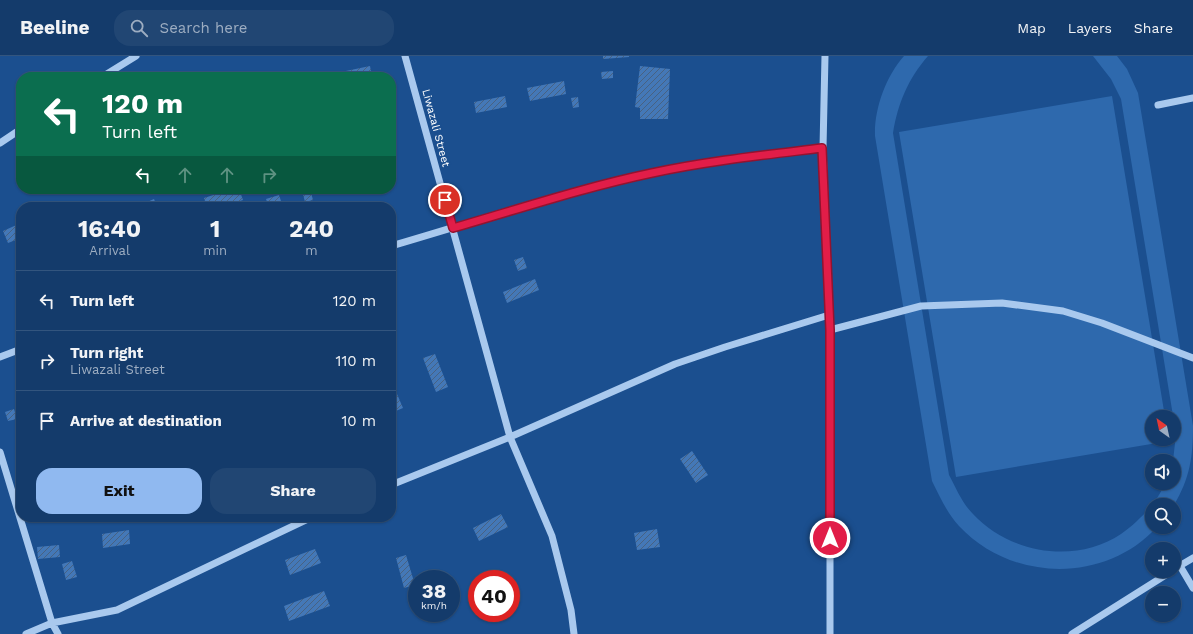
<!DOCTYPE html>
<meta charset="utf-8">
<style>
body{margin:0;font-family:"Work Sans",sans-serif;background:#214673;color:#f1f3f6;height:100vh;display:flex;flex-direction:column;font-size:15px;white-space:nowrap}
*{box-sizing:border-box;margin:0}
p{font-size:13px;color:#9dadc1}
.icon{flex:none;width:22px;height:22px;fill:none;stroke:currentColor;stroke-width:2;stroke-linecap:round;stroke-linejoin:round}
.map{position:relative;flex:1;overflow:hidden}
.side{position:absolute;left:16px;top:146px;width:380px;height:320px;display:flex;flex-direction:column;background:#143b6b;border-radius:16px;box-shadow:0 1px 3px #0004,0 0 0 1px #33557e}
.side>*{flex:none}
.hud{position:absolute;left:16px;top:16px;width:380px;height:122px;border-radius:16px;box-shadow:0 1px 3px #0004,0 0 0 1px #33557e;background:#0b6e4f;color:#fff;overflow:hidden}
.needle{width:26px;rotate:327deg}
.buttons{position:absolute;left:1145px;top:354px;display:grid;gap:8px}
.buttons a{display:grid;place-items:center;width:36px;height:36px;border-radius:50%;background:#143b6b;box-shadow:0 1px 3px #0004,0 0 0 1px #33557e;font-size:20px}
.speed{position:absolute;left:408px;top:514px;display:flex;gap:8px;font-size:20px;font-weight:700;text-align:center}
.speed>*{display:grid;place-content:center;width:52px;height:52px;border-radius:50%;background:#143b6b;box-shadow:0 1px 3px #0004,0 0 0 1px #33557e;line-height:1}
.speed small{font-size:10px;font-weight:400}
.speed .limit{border:6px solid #d22;background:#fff;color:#111}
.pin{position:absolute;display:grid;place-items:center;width:34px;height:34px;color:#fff;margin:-17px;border:2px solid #fff;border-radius:50%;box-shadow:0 1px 4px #0007}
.me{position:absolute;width:44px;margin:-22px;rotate:0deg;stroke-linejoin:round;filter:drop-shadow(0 0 3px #0008)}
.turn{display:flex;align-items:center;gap:14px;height:84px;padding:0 20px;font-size:18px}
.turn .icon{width:52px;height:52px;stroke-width:2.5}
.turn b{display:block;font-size:28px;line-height:34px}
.lanes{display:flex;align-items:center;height:38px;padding:0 20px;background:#0003;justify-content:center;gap:20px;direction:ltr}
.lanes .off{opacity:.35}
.eta{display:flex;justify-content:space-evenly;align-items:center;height:68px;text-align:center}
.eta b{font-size:24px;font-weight:700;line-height:28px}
.cta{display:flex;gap:8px;margin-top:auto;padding:8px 20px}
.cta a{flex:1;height:46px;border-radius:16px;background:#90b9f0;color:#111;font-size:16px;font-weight:700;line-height:46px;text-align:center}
.cta a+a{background:#214673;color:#f1f3f6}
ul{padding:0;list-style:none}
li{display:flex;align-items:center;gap:12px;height:60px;padding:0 20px;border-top:1px solid #33557e}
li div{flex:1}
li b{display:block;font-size:15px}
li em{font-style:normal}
header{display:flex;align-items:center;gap:24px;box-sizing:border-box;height:56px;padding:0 20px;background:#143b6b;border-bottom:1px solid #33557e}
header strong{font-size:19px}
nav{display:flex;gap:22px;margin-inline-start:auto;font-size:14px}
.search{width:280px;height:36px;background:#214673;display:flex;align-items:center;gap:10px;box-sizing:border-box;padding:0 14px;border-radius:16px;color:#9dadc1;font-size:15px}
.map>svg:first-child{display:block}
.pitch{fill:#2e69ad}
.building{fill:url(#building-hatch)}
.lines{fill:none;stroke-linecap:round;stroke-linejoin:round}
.minor{stroke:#a9c9ee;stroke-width:7}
.route-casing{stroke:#92132f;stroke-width:10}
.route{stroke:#e11d48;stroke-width:7}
.labels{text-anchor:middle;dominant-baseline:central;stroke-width:4;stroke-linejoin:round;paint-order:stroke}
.street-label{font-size:11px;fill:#fff;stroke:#1b4f8f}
</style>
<header>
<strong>Beeline</strong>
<div class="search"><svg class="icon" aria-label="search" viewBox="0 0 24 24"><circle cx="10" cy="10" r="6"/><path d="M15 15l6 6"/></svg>Search here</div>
<nav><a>Map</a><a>Layers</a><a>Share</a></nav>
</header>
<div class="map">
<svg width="1193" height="578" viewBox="0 0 1193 578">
<defs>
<pattern id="building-hatch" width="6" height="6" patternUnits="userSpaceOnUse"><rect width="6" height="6" fill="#4478b7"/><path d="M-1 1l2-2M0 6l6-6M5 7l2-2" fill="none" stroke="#486282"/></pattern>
</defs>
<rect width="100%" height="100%" fill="#1b4f8f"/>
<path class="pitch" d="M904,0h24c-20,23 -30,47 -35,77l56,342c7,13 13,28 24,39 36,39 102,51 148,20 12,-8 21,-18 31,-28v21h5c-52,57 -146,55 -198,-1 -12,-13 -19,-29 -27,-45l-57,-345c-1,-27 11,-60 29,-80z
M1093,0h24l10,13 11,24 55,333c0,31 -3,52 -19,79h-21l13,-22h8l-1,-22 3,-27 -55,-335 -10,-20z
M1112,40l53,321h-13v22h16l1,2 -213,36 -57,-345z"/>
<path class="building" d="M603,0h26v1l-26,2z
M370,10l2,11h-30l-1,-5z
M640,10l30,3 -2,50h-28v-11l-5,-1z
M613,15v7l-11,1 -1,-7z
M564,25l2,13 -36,7 -3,-13z
M505,40l2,11 -31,6 -2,-11z
M578,41l1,10 -6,1 -2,-10z
M232,133h7l4,11 -21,7h-15l-3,-9z
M310,133l3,11 -8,2 -3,-12z
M279,139l4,12h-14l-3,-8z
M154,143l3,8h-21z
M21,167v15l-13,5 -5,-12z
M523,201l4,11 -9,3 -4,-11z
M535,223l4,11 -32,13 -4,-11z
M435,298l13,33 -12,5 -13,-34z
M394,331l9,21 -12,5v-25z
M14,353l3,10 -9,2 -3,-9z
M692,395l16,24 -12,8 -16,-24z
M501,458l7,13 -29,14 -6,-13z
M657,473l3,18 -23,3 -3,-17z
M129,474l1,14 -27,4 -1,-14z
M59,489l1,12 -22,2 -1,-12z
M315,493l6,14 -31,12 -5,-15z
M406,499l9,30 -11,3 -8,-30z
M72,505l5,16 -11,3 -4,-16z
M324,535l6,15 -41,15 -5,-15z"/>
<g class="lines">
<path class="minor" d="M405,0l105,381 42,99 19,74 3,24
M825,0l-2,92 7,182v304
M102,21l34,-21
M1158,49l35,-7
M0,87l21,-14
M391,190c86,-25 172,-54 260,-73 57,-12 114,-18 172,-25
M830,274l91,-24 81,-3 61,8 39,12 91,35
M0,301l21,-8
M0,396l52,171 6,11
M391,429l119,-48 165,-73 50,-17 104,-32
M1180,510l13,22
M1176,512l17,-10
M26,578l26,-11 65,-13 195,-93
M1072,578l100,-63"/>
</g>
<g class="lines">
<g class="route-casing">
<path id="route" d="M445,144l8,28c66,-19 132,-41 199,-55 56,-12 113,-18 170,-25l8,182v208"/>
</g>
<use href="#route" class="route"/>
</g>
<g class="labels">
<g class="street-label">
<text transform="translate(436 72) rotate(75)">Liwazali Street</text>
</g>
</g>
</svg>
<div class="buttons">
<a><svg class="needle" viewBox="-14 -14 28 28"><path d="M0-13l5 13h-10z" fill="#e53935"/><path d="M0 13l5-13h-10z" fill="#9dadc1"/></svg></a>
<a><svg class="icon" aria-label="sound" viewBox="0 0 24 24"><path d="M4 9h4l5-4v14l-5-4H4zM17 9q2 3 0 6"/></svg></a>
<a><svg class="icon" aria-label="search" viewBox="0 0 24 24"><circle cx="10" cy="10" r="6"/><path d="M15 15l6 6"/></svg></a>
<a>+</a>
<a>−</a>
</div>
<div class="speed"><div>38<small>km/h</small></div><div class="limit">40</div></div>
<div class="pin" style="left:445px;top:144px;background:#d93025"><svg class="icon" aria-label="arrive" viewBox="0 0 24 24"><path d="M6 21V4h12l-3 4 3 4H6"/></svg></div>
<svg class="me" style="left:830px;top:482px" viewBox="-20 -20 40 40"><circle r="17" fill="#e11d48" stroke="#fff" stroke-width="3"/><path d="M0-11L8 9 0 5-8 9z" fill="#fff"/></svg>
<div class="hud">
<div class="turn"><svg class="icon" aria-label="left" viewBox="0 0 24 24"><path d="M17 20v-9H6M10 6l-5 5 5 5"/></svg><div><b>120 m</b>Turn left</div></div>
<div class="lanes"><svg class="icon" aria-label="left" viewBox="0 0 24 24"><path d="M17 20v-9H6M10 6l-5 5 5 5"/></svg><svg class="icon off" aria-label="ahead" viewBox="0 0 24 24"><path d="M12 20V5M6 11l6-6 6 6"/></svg><svg class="icon off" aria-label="ahead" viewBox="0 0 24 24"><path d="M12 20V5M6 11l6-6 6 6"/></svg><svg class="icon off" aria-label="right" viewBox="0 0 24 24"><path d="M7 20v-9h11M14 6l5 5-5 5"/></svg></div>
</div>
<section class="side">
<div class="eta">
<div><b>16:40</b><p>Arrival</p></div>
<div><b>1</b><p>min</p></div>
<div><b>240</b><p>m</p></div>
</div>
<ul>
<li><svg class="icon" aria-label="left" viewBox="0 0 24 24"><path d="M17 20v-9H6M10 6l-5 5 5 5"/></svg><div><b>Turn left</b></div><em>120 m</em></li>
<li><svg class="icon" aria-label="right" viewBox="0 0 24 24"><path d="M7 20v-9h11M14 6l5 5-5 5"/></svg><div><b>Turn right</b><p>Liwazali Street</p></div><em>110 m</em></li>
<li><svg class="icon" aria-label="arrive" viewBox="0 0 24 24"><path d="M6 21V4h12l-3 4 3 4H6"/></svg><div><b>Arrive at destination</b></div><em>10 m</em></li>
</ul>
<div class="cta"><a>Exit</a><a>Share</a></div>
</section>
</div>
